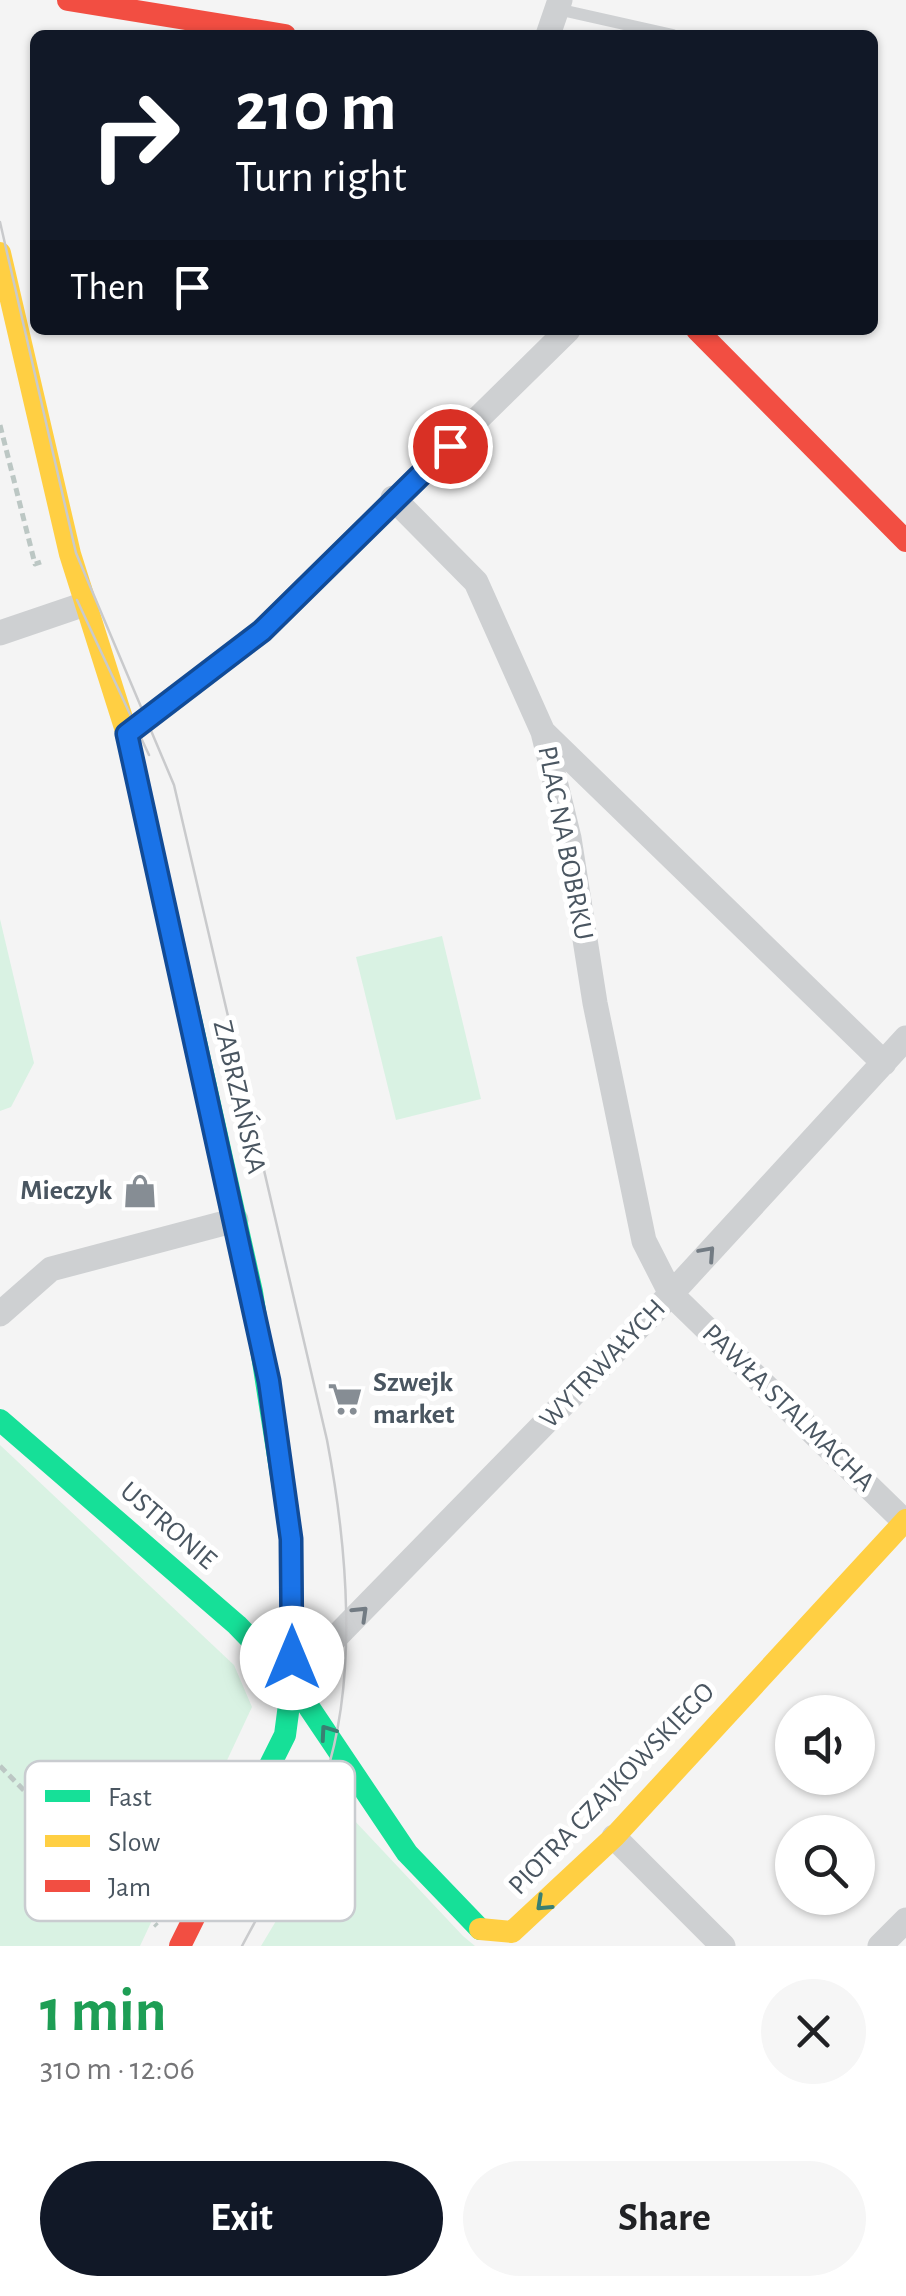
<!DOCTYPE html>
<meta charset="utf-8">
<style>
body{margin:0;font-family:"Alegreya Sans",sans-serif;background:#f6f6f6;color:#202124;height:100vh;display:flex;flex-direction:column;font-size:38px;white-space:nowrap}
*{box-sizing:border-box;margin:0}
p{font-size:32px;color:#757577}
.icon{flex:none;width:55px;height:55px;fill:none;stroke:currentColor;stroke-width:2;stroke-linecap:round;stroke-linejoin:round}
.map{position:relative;height:1946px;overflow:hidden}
.details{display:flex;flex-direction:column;background:#fff;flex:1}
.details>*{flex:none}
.banner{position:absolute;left:30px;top:30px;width:848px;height:305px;border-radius:15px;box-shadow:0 2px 8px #0004;background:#111827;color:#fff;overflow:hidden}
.buttons{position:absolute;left:775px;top:1695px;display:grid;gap:20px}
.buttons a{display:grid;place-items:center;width:100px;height:100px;border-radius:50%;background:#fff;box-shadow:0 2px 8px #0004;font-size:50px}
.pin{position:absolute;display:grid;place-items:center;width:85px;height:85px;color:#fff;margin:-42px;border:5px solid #fff;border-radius:50%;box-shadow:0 2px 10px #0007}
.me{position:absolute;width:110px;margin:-55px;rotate:0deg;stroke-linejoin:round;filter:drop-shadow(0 0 8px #0008)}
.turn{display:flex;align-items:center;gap:35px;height:210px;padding:0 40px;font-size:45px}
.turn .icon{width:130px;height:130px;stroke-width:2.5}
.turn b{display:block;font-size:70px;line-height:85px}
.then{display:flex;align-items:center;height:95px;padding:0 40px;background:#0003;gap:20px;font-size:38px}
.round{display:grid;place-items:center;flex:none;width:105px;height:105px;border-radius:52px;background:#f6f6f6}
.headline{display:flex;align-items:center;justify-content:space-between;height:170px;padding:0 40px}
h1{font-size:60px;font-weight:600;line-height:75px;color:#1e9e55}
.cta{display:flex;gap:20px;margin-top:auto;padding:20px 40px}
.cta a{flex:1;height:115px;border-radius:60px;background:#111827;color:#fff;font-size:40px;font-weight:600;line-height:115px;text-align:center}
.cta a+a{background:#f6f6f6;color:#202124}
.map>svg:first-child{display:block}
.green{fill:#d9f2e3}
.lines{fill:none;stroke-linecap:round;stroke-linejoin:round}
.path{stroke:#bcc7c4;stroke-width:5;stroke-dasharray:8 5;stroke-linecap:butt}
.lane{stroke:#ced0d2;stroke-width:12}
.street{stroke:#ced0d2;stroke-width:25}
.fast{stroke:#16e098;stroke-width:22}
.slow{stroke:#ffcf43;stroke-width:22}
.jam{stroke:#f24e42;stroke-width:22}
.tram{stroke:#c9cacc;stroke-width:2.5}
.oneway{stroke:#727b83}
.oneway2{stroke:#3a7f72}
.route-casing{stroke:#114b97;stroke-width:25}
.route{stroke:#1a73e8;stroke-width:18}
.labels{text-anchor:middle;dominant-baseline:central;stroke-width:10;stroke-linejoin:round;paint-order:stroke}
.street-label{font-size:28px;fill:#4a5661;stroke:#fff}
.poi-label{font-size:28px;font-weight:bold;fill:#4a5661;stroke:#fff;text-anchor:end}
.key{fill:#fff;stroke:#c9ccd0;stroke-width:2.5}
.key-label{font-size:28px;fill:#4a5661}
</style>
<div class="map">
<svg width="906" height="1946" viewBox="0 0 906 1946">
<rect width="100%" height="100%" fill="#f4f4f4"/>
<path class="green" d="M0,919l34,144 -23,44 -11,4z
M442,936l39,163 -85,21 -40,-163z
M0,1445l234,220 18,42 -112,239h-140z
M353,1819l110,117 12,10h-214l30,-50z"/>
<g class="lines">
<path class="path" d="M0,425l35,139 6,-2
M0,1766l157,160"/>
<path class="lane" d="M557,9l116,26"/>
<path class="street" d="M548,35l12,-35
M393,498l83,84 67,150 26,106 26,165 49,238 27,53 235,229
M0,633l85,-29
M543,732l341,331
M127,734l135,-103 306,-301
M0,1314l51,-45 185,-49
M292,1682l379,-388 235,-256
M614,1837l109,109
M880,1946l26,-26"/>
<path class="fast" d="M188,1006l64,286 39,247 1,143 -7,53 -42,84
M0,1420l237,205 55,57 115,171 73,76"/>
<path class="slow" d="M0,253l70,301 57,180 61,272
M480,1929l32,3 102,-95 292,-317"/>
<path class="jam" d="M68,0l217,35
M697,330l209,211
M180,1946l63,-127"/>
<path class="tram" d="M0,222l76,331 98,232 153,655c20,105 32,238 -3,341 -20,57 -54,112 -82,165
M77,600l72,155"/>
</g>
<defs><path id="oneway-chevron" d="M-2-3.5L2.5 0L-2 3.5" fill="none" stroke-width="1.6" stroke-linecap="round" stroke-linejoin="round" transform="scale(2.5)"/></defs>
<g class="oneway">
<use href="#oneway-chevron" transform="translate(708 1253) rotate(-48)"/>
<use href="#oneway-chevron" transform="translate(361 1613) rotate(-44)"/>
</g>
<g class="oneway2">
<use href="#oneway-chevron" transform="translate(327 1732) rotate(-125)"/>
<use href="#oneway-chevron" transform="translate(543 1904) rotate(137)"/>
</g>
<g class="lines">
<g class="route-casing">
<path id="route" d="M292,1658l-1,-119 -22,-158 -142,-647 135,-103 188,-185"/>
</g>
<use href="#route" class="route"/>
</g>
<defs>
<g id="shop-bare" transform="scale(2.7)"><path d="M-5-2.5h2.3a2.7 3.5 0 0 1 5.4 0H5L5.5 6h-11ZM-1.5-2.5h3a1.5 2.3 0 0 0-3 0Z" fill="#868d94" stroke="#fff" stroke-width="2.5" paint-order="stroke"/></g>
<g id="supermarket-bare" transform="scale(2.7)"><path d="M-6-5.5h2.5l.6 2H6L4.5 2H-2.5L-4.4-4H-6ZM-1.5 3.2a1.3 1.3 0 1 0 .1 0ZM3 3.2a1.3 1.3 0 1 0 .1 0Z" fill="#868d94" stroke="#fff" stroke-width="2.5" paint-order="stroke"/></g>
</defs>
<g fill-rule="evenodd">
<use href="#shop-bare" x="140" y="1191"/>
<use href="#supermarket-bare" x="345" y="1399"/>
</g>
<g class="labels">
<g class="street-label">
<text transform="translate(565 843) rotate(79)">PLAC NA BOBRKU</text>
<text transform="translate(239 1097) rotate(77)">ZABRZAŃSKA</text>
<text transform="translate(603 1364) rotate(-46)">WYTRWAŁYCH</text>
<text transform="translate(788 1408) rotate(44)">PAWŁA STALMACHA</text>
<text transform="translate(168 1526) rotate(41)">USTRONIE</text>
<text transform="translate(612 1789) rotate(-46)">PIOTRA CZAJKOWSKIEGO</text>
</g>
<g class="poi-label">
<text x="112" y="1191">Mieczyk</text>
<text x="373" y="1383" text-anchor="start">Szwejk<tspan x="373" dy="32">market</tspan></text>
</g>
</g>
<rect x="25" y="1761" width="330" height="160" rx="15" class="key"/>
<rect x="45" y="1790" width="45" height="12" fill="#16e098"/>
<rect x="45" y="1835" width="45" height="12" fill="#ffcf43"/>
<rect x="45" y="1880" width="45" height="12" fill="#f24e42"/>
<g class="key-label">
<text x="108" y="1806">Fast</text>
<text x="108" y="1851">Slow</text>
<text x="108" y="1896">Jam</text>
</g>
</svg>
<div class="buttons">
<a><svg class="icon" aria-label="sound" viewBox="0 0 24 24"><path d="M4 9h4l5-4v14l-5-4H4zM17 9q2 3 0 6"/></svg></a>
<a><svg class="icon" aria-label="search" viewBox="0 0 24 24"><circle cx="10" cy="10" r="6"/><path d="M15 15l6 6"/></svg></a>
</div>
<div class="pin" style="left:450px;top:446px;background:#d93025"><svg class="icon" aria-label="arrive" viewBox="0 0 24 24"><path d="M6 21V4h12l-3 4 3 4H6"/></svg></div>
<svg class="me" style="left:292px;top:1658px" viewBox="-20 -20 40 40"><circle r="19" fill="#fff"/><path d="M0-13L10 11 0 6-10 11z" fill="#1a73e8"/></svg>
<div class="banner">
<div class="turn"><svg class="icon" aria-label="right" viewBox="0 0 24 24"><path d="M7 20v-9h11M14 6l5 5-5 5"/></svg><div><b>210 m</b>Turn right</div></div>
<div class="then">Then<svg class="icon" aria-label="arrive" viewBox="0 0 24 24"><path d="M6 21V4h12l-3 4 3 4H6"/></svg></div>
</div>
</div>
<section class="details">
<div class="headline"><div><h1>1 min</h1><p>310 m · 12:06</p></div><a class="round"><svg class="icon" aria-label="close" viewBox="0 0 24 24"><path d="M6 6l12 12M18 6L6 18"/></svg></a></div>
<div class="cta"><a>Exit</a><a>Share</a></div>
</section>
